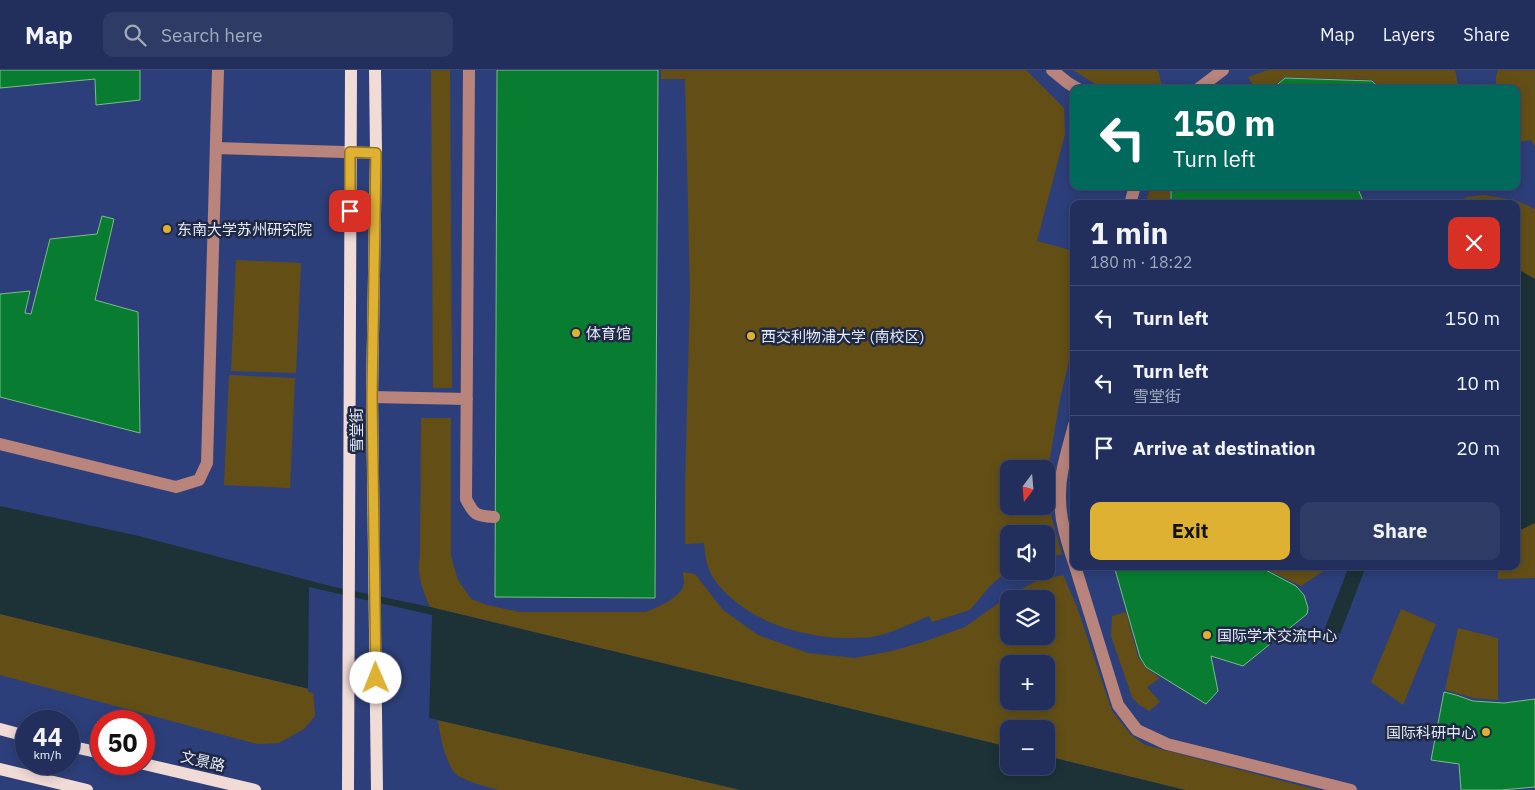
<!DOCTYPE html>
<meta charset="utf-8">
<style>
body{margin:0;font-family:"IBM Plex Sans","Noto Sans SC",sans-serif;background:#2e3b65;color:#f1f3f6;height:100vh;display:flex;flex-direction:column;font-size:19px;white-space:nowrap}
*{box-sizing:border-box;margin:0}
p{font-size:16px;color:#a2a9bb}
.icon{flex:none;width:28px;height:28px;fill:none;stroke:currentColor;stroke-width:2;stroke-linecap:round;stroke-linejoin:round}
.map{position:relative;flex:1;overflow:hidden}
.drawer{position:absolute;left:1070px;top:130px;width:450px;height:370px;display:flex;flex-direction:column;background:#222f5c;border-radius:10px;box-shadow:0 2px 12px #0003,0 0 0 1px #3f4a72}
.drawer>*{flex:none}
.hud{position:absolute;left:1070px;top:15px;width:450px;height:105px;border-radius:10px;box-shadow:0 2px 12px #0003,0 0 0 1px #3f4a72;background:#00695c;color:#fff;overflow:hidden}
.needle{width:32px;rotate:196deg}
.controls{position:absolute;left:1000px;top:390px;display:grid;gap:10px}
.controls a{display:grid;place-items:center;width:55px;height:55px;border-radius:10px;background:#222f5c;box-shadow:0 2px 12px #0003,0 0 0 1px #3f4a72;font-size:25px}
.speed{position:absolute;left:15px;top:640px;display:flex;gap:10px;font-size:25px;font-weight:700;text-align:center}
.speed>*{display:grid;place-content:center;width:65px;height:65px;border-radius:50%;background:#222f5c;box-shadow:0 2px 12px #0003,0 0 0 1px #3f4a72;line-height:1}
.speed small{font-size:12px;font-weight:400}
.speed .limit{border:8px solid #d22;background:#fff;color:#111}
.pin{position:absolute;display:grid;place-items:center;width:42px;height:42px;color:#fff;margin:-21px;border-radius:10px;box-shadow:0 2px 8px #0006}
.me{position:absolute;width:55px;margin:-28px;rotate:359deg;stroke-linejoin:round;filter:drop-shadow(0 0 4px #0008)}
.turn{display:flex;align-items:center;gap:18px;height:105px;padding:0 20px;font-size:22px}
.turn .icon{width:65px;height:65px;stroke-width:2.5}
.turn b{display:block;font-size:35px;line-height:42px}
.round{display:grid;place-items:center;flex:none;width:52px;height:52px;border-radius:10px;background:#2e3b65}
.headline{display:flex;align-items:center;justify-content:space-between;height:85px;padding:0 20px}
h1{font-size:30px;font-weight:800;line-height:38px}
.action{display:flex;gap:10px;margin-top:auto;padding:10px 20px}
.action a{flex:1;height:58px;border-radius:10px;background:#deb133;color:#111;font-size:20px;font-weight:800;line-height:58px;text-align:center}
.action a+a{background:#2e3b65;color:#f1f3f6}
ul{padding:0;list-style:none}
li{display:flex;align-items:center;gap:15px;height:65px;padding:0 20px;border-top:1px solid #3f4a72}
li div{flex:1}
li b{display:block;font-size:19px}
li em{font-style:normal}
header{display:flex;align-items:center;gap:30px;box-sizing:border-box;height:70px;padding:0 25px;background:#222f5c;border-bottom:1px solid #3f4a72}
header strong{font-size:24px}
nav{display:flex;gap:28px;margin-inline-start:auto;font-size:18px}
.search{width:350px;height:45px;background:#2e3b65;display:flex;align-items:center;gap:12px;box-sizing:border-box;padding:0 18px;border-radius:10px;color:#a2a9bb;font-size:19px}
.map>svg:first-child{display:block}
.green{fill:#634f16;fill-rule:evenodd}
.water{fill:#1c3236}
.pier{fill:#2d3f7a}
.building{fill:#087d31;stroke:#7cbc85}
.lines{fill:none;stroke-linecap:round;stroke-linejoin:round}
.minor{stroke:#b8847c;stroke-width:12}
.major{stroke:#f1dbd7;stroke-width:12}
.route-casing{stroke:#907321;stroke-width:12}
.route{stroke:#deb133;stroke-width:9}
.poi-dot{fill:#deb133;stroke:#1f2944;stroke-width:2}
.labels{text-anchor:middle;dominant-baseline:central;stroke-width:5;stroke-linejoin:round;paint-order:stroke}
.poi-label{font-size:15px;fill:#e4eaf8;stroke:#1f2944;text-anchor:start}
.street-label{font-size:15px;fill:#e4eaf8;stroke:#1f2944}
</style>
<header>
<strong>Map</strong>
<div class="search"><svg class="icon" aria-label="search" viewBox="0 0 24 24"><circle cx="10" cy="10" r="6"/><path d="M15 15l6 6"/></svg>Search here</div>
<nav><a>Map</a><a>Layers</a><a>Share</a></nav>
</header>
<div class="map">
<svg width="1535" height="720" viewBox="0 0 1535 720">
<rect width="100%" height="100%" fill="#2d3f7a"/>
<path class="green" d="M431,0h19l2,318h-19z
M661,0h365l38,38 1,26 -28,107 37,10v89l-14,59 -12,70 -1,32 15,53 -16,5v-25h-37v35l-19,17 -20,24 -38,12 -3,-6c-19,8 -37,17 -57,21 -6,1 -13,0 -19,1 -50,1 -109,-17 -139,-59 -7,-11 -9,-24 -10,-36l-19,1v-58l5,-191 -5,-216h-24zM1009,399h37v37h-37z
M1073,0h84l2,3 3,16h-59z
M1268,0h187l4,19h-77l-9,-9 -88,-3 -14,12h-16l-7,-12z
M1498,0h37v76l-4,-6 -15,2v-53h-20v-12z
M1150,116h20v18h-24z
M1484,125l31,5 20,9v369l-37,1v-13h18v-362h-59l9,-7z
M236,190l65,3 -5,110 -65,-2z
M229,305l66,3 -5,110 -66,-3z
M421,348h30v138l7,24 13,19 16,6 33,7h125c12,-4 37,-15 39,-28 0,-4 -1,-9 -1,-12l12,2 28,36 35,25 50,18 47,5 37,-7 31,-9 42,-15 42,-30 27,-15 29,-7 14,32 35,104 18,23 15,11 172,45h-132l-139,-34v-27h-37v18l-579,-140c-7,-16 -14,-33 -10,-51zM1009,529h37v37h-37zM1009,594h37v37h-37z
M1259,496h72l-30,20z
M1401,539l35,15 -33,81 -32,-23z
M1126,542l12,45 8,11 14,10 -13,9 13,15 -11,9 -11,-7 -6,-7 -21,-61 1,-20z
M0,544l313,76 2,26 -11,13 -25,14 -22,1 -257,-69z
M1458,558l40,10v62l-24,-2 -29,-8z
M438,650l303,70h-242c-11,-3 -37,-9 -44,-17 -10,-11 -15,-38 -17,-53z"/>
<path class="water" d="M1516,198l19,11v244l-19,9z
M0,436l139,30 191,50 100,21 579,140v19h37v-10l139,34h-444l-303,-70 -438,-106z
M1349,496h9l7,3 -25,65 -15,-6z"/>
<path class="pier" d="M309,517l123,28 -3,106 -121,-29z"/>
<path class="building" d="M0,0h140v30l-44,5 -1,-26 -95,9z
M497,0h161l-3,528 -160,-1z
M1285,8l87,3 9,8h-109z
M1171,116h187l-1,1 7,16 -193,1z
M102,146l12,3 -19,81 43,12 2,121 -140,-36v-103l30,-3 -5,22 6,1 19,-75 47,-5z
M1114,496h144l38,20 8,9 4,13 -1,6 -64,52 -32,-10 7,35 -12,13 -60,-37 -6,-10z
M1444,622l12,3 17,6 31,2 31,-4v88l-34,3h-40l-2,-26 -28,-4z"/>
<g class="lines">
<path class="minor" d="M469,0l-3,429c8,16 10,17 28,18
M1052,0l16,13 10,6
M1198,19l25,-19
M216,78l160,5
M1130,134l5,-18
M372,327l95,2
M1074,355c-6,24 -15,48 -14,73 0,22 7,44 14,65
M0,374l176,43 23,-7 8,-17 11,-393
M1075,496l43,139 19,25 30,14 184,46"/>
<path class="major" d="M375,0l1,83 -4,244 5,393
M0,659l26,7
M69,676l32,7
M144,694l111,26
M0,699l87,21
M348,720l3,-720"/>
</g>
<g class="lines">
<g class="route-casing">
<path id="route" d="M350,141v-59l26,1 -4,244 4,281"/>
</g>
<use href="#route" class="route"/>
</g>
<g class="poi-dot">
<circle cx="167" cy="159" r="5"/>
<circle cx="576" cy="263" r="5"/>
<circle cx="751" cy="266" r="5"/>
<circle cx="1207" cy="565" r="5"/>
<circle cx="1486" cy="662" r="5"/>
</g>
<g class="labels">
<g class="poi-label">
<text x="177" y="159">东南大学苏州研究院</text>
<text x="586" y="263">体育馆</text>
<text x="761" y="266">西交利物浦大学 (南校区)</text>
<text x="1217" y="565">国际学术交流中心</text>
<text x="1476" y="662" text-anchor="end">国际科研中心</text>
</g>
<g class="street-label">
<text transform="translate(356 360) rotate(-90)">雪堂街</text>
<text transform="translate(203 691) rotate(13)">文景路</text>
</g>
</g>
</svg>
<div class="controls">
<a><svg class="needle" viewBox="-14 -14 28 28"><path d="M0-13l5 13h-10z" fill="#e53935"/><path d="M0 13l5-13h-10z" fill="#a2a9bb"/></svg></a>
<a><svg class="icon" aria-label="sound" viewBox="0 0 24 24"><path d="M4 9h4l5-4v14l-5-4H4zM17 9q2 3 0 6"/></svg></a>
<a><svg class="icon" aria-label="layers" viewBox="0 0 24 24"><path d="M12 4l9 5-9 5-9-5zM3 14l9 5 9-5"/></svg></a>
<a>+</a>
<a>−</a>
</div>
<div class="speed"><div>44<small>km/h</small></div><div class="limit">50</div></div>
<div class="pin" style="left:350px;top:141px;background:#d93025"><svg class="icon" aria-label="arrive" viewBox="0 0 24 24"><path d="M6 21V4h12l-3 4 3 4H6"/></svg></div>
<svg class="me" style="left:376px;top:608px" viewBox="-20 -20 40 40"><circle r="19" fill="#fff"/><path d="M0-13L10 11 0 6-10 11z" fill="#deb133"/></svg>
<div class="hud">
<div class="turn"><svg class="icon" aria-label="left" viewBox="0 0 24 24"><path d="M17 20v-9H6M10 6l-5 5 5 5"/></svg><div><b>150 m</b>Turn left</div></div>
</div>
<section class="drawer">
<div class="headline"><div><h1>1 min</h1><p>180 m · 18:22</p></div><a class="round" style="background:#d93025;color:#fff"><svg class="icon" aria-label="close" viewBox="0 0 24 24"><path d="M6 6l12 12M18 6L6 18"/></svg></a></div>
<ul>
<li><svg class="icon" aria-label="left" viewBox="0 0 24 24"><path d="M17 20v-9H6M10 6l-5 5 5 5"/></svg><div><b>Turn left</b></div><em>150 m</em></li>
<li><svg class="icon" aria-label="left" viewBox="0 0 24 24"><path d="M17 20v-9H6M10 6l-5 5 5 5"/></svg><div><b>Turn left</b><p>雪堂街</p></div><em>10 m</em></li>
<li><svg class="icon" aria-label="arrive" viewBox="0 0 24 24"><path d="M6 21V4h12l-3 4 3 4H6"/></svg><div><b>Arrive at destination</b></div><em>20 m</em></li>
</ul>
<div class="action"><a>Exit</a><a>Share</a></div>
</section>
</div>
